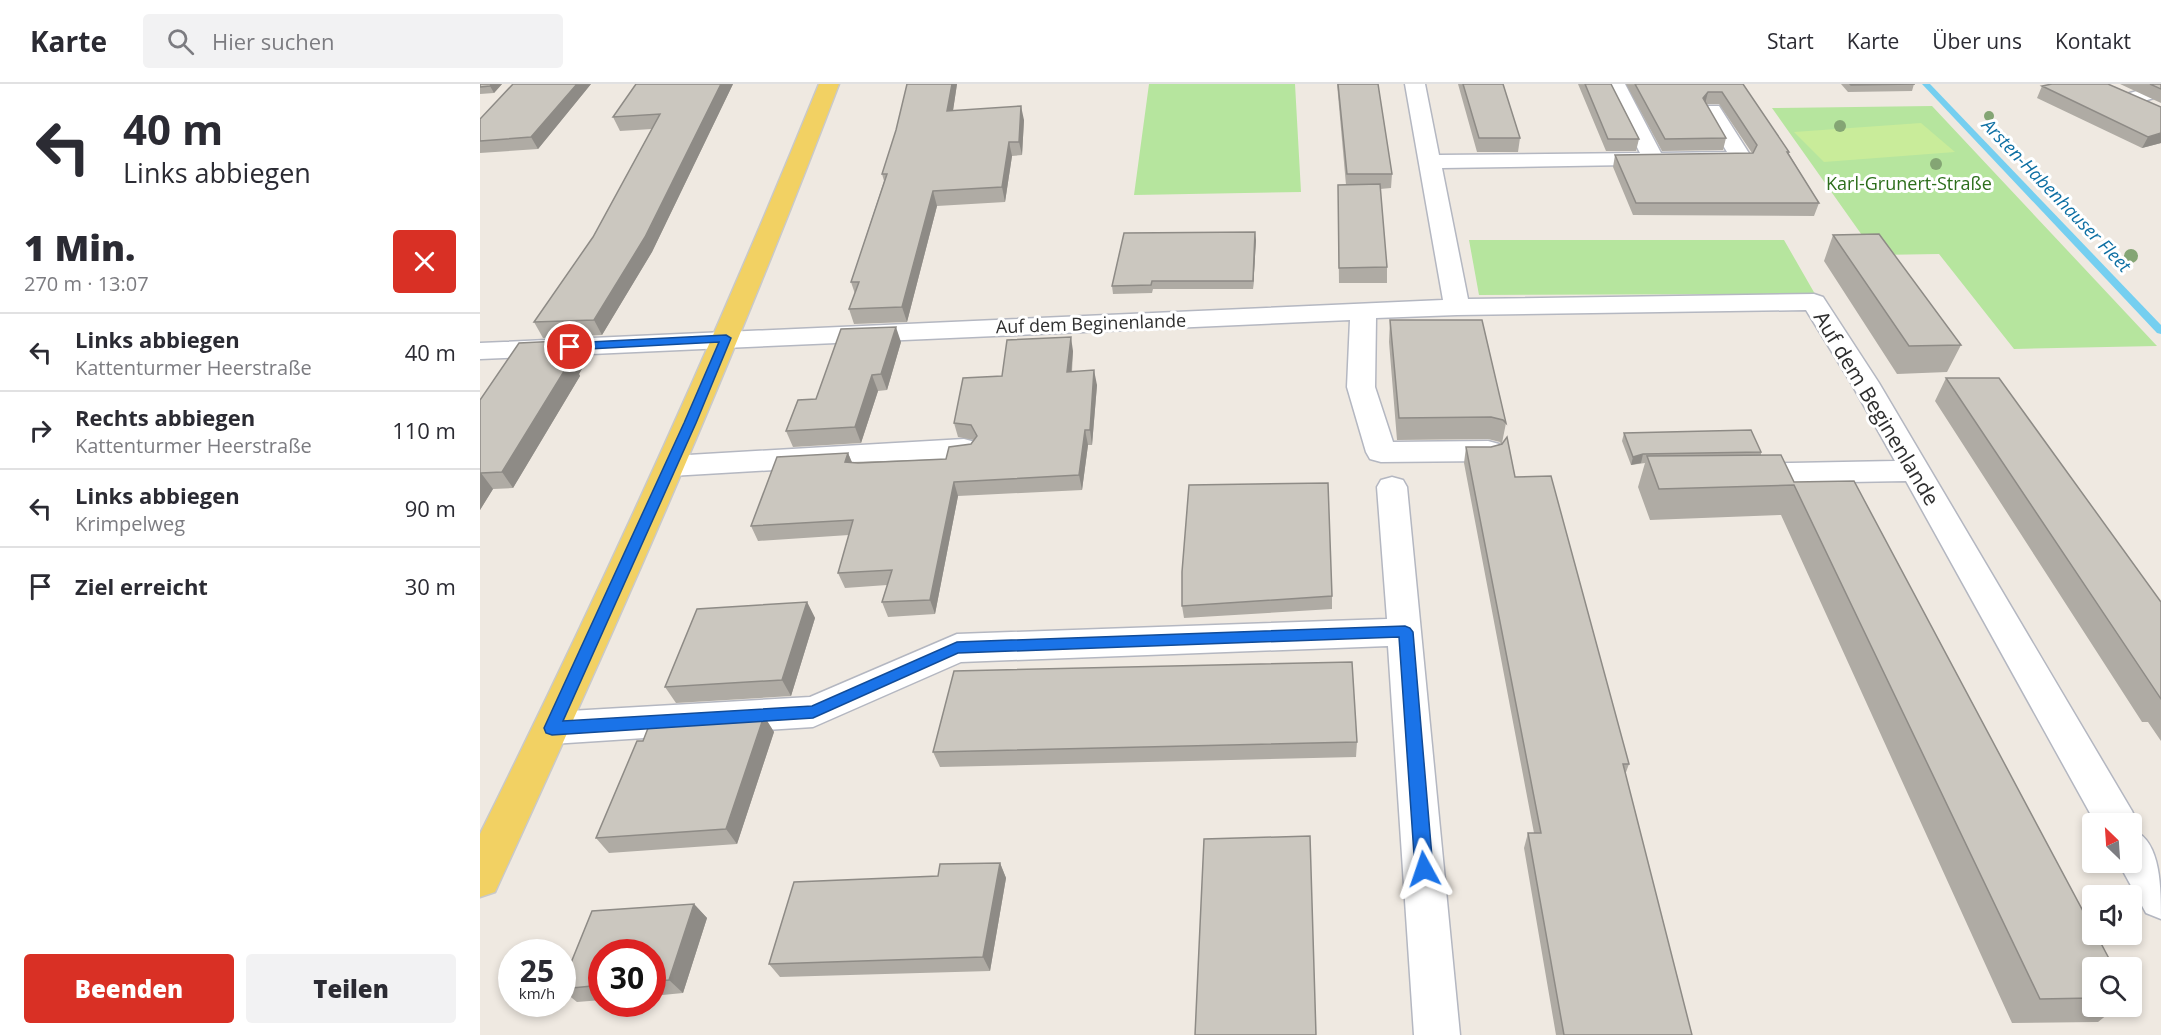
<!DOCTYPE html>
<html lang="de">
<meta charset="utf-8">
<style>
body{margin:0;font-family:"Open Sans",sans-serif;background:#f2f2f3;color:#2b2b33;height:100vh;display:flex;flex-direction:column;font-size:22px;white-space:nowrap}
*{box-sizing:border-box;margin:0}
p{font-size:20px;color:#7c7c81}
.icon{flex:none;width:33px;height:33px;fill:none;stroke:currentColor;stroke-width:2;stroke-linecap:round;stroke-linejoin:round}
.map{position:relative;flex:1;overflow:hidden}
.panel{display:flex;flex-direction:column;background:#fff;width:480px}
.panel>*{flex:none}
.hud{background:#fff;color:#2b2b33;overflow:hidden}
.needle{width:39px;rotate:335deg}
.fabs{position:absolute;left:1602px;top:729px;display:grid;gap:12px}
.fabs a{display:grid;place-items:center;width:60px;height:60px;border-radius:6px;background:#fff;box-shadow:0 3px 9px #0003;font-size:30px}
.speed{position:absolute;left:18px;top:855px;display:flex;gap:12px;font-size:30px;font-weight:700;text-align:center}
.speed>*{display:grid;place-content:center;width:78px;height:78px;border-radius:50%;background:#fff;box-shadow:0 3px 9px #0003;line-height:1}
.speed small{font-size:15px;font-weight:400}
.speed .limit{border:9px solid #d22;background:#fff;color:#111}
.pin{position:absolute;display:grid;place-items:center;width:51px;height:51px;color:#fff;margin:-26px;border:3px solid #fff;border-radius:50%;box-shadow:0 2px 6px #0007}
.me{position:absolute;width:66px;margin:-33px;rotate:355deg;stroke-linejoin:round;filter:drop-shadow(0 0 4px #0008)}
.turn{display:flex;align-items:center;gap:21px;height:126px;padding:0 24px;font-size:27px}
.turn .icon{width:78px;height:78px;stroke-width:2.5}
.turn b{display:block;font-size:42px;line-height:51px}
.round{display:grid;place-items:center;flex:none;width:63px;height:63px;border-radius:6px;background:#f2f2f3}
.summary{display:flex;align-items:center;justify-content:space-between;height:102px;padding:0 24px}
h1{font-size:36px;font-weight:800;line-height:45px}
.action{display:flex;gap:12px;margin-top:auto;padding:12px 24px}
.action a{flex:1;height:69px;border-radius:6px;background:#d93025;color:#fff;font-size:24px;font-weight:800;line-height:69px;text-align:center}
.action a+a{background:#f2f2f3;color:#2b2b33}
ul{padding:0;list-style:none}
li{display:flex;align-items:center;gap:18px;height:78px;padding:0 24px;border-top:2px solid #e1e1e2}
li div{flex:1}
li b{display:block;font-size:22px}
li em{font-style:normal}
header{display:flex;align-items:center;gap:36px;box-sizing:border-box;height:84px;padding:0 30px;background:#fff;border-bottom:2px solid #e1e1e2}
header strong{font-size:28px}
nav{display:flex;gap:33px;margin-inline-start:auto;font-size:21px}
.search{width:420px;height:54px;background:#f2f2f3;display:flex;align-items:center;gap:15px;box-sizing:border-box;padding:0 21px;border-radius:6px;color:#7c7c81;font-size:22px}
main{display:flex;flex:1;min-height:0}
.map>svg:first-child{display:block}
.green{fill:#b6e59e}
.pitch{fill:#c9ec9a}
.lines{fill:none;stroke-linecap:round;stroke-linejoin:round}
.stream{fill:#75cff0;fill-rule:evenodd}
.minor-casing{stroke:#b4b7c1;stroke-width:3}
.major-casing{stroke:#c9c9c9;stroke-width:3}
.minor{fill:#fff;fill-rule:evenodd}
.major{fill:#f2d163;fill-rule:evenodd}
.tree{fill:#84a574}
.wall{fill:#afaba4}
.shaded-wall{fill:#8e8b86}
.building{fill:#cbc7bf;stroke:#8e8b86;stroke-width:1.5}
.route{fill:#1a73e8;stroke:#114b97;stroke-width:1.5}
.labels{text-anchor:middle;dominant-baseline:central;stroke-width:6;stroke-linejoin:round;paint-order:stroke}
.far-park-label{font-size:18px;fill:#2c6e1b;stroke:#fff}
.far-water-label{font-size:18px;font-style:italic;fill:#0d6fa3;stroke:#fff}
.far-street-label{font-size:18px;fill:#2e2e2e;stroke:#fff}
.street-label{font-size:21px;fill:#2e2e2e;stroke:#fff}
</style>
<header>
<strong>Karte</strong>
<div class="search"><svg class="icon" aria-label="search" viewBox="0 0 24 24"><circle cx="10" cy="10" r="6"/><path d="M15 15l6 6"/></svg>Hier suchen</div>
<nav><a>Start</a><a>Karte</a><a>Über uns</a><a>Kontakt</a></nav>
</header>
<main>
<section class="panel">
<div class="hud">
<div class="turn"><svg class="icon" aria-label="left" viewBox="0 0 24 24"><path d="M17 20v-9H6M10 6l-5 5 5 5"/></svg><div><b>40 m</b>Links abbiegen</div></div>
</div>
<div class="summary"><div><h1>1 Min.</h1><p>270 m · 13:07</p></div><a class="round" style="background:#d93025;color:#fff"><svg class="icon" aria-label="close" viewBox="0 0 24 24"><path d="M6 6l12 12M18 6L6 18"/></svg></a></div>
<ul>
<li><svg class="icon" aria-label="left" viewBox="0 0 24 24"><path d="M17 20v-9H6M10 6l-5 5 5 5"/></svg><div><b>Links abbiegen</b><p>Kattenturmer Heerstraße</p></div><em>40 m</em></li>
<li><svg class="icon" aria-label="right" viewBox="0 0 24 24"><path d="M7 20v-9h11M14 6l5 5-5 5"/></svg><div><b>Rechts abbiegen</b><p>Kattenturmer Heerstraße</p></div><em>110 m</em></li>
<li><svg class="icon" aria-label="left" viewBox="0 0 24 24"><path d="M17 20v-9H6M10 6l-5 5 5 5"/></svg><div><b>Links abbiegen</b><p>Krimpelweg</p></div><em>90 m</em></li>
<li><svg class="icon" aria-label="arrive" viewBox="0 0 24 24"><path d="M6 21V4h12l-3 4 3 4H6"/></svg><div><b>Ziel erreicht</b></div><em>30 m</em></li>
</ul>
<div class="action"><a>Beenden</a><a>Teilen</a></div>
</section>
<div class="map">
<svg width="1681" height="951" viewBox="0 0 1681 951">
<rect width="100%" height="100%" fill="#efe9e1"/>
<path class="green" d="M669,0h146l6,108 -167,3z
M1452,22l225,240 -143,3 -75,-95 -63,1 -104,-147z
M1304,156l31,54 -336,1 -10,-55z"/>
<path class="pitch" d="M1441,39l34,29 -131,10 -30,-30z"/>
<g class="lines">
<path class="stream" d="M1442,0h8l231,241v9l-4,-1z"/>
<g class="minor-casing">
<path id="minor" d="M925,0h20l14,71 201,-2 -35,-69h20l36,69 66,-1 -25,-42 3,-4h14l33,52 -3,5 -307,5 26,131 346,-5 9,3 56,86 253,428 6,13 -3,7c26,12 26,58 26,88l-15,-6 -28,-51h14v-38h-36l-190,-343 -162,3 -11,-3 -4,-7 4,-7 11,-3 151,-3 -44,-78 -45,-73 -349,5 -81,3 -1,69 18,55 95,-1 11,3 4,7 -4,7 -11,3 -107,1 -11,-3 -4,-7 -19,-65 3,-67 -870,39v-16l963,-43z
M1681,0v12l-31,9 -7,-2 -3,-4 3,-4z
M484,355l11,3 4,7 -4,7 -11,3 -293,17 -11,-3 -4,-7 4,-7 11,-3z
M912,393l11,3 4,7 53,548h-46l-26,-389 -427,16 -148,65 -261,17 -13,-5 -6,-11 6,-11 13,-5 258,-15 147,-63 430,-15 -10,-132 4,-7z"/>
</g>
<g class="major-casing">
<path id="major" d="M339,0h20c-104,274 -222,542 -344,808l-15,5v-63c122,-246 236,-496 339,-750z"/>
</g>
<use href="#minor" class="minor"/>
<use href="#major" class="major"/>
</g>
<g class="tree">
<circle cx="1509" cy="32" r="5"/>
<circle cx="1360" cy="42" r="6"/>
<circle cx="1456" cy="80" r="6"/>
<circle cx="1651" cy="172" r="7"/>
</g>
<path class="wall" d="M0,0h22l-8,9 -14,1z
M33,0h78l-53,65 -58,4v-34z
M253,0l-81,168 -50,83 -59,3 -9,-16 59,-85 59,-108 -32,2 -7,-14z
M427,0h50l-4,26 71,10 -2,35 -10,1 -7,46 -68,4 -30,116 -53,2 -5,-15 6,-15 -4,-12 33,-101 -2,-7 14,-44z
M857,0h41l14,90 -1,14 -11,1 7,78v16h-48l-1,-83 8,-15z
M978,0h45l17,54 -2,14h-41z
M1098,0h33l28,55 -3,12h-30z
M1146,0h117l46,68v2l30,49 -5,13 -181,-1 -20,-48 2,-12 137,-2 -33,-49h-13l20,34 -3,12 -61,1z
M1361,0h73l-2,7 -64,1z
M1640,0h41v19z
M1562,2l119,57 -19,5 -105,-50z
M1353,151l128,110 -14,27 -50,2 -73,-113z
M776,156l-3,49h-100l-1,4 -39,1 -1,-8z
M910,236h92l24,103 -4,20 127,321 -4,11 67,260h-136l-32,-187 4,-15h6l-70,-370 2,-16h25l10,-3 -1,-2 -12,-3 -91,1 -8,-98z
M100,256l9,16 -10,18 1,2 -67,112 -20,1 -13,21v-110z
M421,258l-14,48 -9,1 -17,52 -68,4 -7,-16 30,-32z
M593,267l-1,21 25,13 -5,60h-4l-6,45 -124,6 -23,118 -47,3 -6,-15 5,-17 -42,3 -7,-15 11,-38 -91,6 -7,-15 97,-73 4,9 94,-3 25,-15 3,-4 -16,-3 -4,-14 48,-47z
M1466,294l215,224v139l-13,-19h-6l-207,-321z
M1144,349l137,19v3l33,27 298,486v38h26l-20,16 -86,1 -231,-508 -131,5 -12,-33 7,-24 -14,2 -9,-24z
M852,512v13l-148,9 -2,-12z
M327,518l8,16 -24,78 -115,7 -11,-16z
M284,632l10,16 -37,112 -128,9 -13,-15 47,-97z
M877,658l-1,15 -416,10 -7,-15z
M520,779l6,15 -16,93 -210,6 -11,-13z
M214,820l13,14 -24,75 -31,3v-44h-50v48l-25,2 -15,-12v-5l30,-74z"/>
<path class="shaded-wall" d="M12,0h10l-8,9 -4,-7z
M97,0h14l-53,65 -7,-12z
M241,0h12l-81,168 -50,83 -8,-15z
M472,0h5l-6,40 -4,-13z
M1228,8l-3,12 -2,-6z
M541,22l3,14 -2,35 -3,-13z
M1681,49v10l-19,5 6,-11z
M529,58l3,14 -7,46 -3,-15z
M453,107l4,15 -30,116 -5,-15z
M775,148l1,8 -3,49v-8z
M416,243l5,15 -14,48 -6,-16z
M591,253l2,14 -3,35 -3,-14z
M100,256l9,16 -10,18 1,2 -67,112 -11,-16z
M614,286l3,15 -5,60 -2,-15z
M392,291l6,16 -17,52 -6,-16z
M605,346l3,15 -6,45 -3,-15z
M368,369l6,15 -9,-6z
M1163,370l-2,9 -10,2 2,-8z
M1,389l12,16 -13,21v-35z
M474,398l4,14 -23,118 -5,-14z
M327,518l8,16 -24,78 -9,-16z
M284,632l10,16 -37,112 -11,-15z
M520,779l6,15 -16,93 -7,-14z
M214,820l13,14 -24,75 -14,-13z"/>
<path class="building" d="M0,0h12l-2,2 -10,1z
M33,0h64l-46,53 -51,4v-22z
M156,0h85l-76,153 -51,83 -60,2 59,-85 67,-123 -47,3z
M427,0h45l-5,27 74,-5 -2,36h-10l-7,45 -69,4 -31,116 -53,2 10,-27h-8l36,-108h-5l14,-44z
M858,0h40l14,90h-45z
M983,0h40l17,54h-41z
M1105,0h26l28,55h-31z
M1155,0h108l46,68h-2l32,51h-183l-21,-48 138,-2 4,-8 -35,-53h-14l-5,6 23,40 -61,1z
M1370,0h65l-64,1z
M1572,0h56l53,23v26l-13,4 -106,-51z
M1670,0h11v5z
M900,100l7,83 -48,1 -1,-83z
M775,148l-2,49h-101l-1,4 -39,1 12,-53z
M1399,150l82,111 -52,1 -76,-111z
M910,236h92l24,103 -3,-3 -12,-3 -92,1z
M416,243l-15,47 -9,1 -17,52 -69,4 12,-31 18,-1 25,-70z
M591,253l-4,35 27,-2 -4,60h-5l-6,45 -125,7 -24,118 -48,2 10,-32 -54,3 15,-53 -102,6 26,-69 71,-4 -3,9 13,1 88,-4 3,-12 22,-3 6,-8 -6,-11 -17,-2 9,-45 39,-2 5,-36z
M100,256l-12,20h3l-69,112 -21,1 -1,2v-75l39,-57z
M1466,294h53l162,224v97z
M1271,346l10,22 -118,2 -10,3 -9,-24z
M1027,353l8,40 36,-1 78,288h-6l69,271h-128l-36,-202h13l-75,-386h25l11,-3z
M1301,371l13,27 60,-1 238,447v6h4l18,34h-22v30l-52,1 -246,-514 -135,4 -12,-33z
M848,399l4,113 -150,10v-34l7,-87z
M327,518l-25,78 -117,7 32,-78z
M872,578l5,80 -424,10 21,-81z
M284,632l-38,113 -130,9 41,-97h6l7,-18z
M830,752l6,199h-121l9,-196z
M520,779l-17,94 -214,7 25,-82 144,-6 2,-12z
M214,820l-25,76 -17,1v-29h-50v33l-40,4v-4l30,-74z"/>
<path class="route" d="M246,251l5,3 -35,85 -133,298 249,-15 145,-64 448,-16 5,2 3,4 20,237 -3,5 -6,3 -6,-3 -3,-5 -16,-232 -441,16 -145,65 -261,17 -6,-2 -2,-5 140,-305 35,-81 -149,8 -6,-3 6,-4z"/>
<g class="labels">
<g class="far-park-label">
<text x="1429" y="99">Karl-Grunert-Straße</text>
</g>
<g class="far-water-label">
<text transform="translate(1577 111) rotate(46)">Arsten-Habenhauser Fleet</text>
</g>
<g class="far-street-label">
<text transform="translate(611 239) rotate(-2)">Auf dem Beginenlande</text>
</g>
<g class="street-label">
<text transform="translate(1397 324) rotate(59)">Auf dem Beginenlande</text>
</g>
</g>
</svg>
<div class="fabs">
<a><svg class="needle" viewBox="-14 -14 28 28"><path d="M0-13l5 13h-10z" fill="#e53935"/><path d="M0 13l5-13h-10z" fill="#7c7c81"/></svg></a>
<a><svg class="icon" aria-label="sound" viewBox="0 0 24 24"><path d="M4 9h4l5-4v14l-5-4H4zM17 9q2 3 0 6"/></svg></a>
<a><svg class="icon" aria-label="search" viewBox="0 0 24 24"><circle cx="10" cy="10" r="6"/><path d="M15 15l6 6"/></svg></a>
</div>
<div class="speed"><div>25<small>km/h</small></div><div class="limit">30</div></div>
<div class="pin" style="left:90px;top:263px;background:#d93025"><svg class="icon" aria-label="arrive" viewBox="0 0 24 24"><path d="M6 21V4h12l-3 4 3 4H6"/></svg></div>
<svg class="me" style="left:944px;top:785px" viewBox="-20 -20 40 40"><path d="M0-17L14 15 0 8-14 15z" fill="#1a73e8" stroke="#fff" stroke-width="4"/></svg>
</div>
</main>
